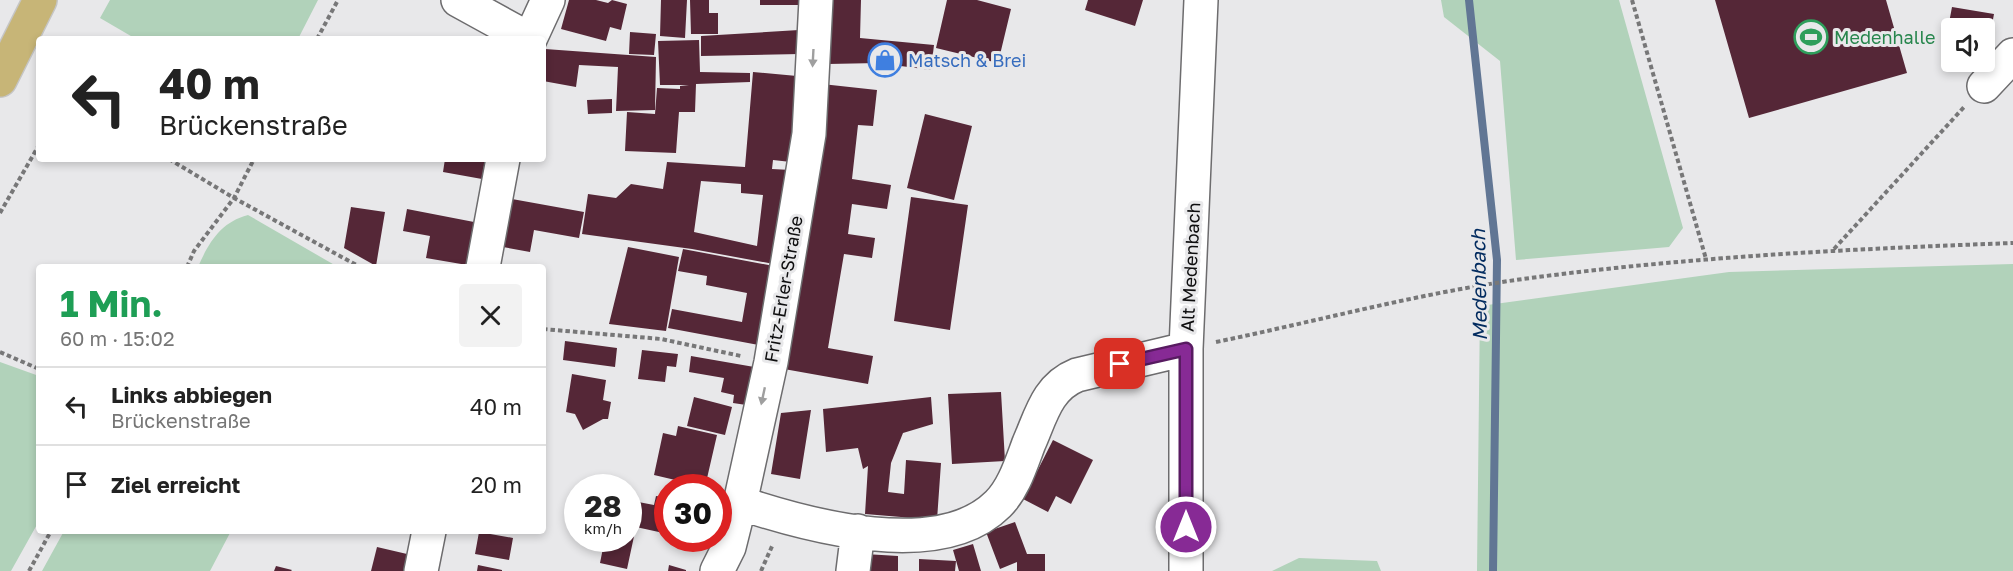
<!DOCTYPE html>
<html lang="de">
<meta charset="utf-8">
<style>
body{margin:0;font-family:"Golos Text",sans-serif;background:#f2f2f2;color:#222;height:100vh;display:flex;flex-direction:column;font-size:22px;white-space:nowrap}
*{box-sizing:border-box;margin:0}
p{font-size:20px;color:#767676}
.icon{flex:none;width:33px;height:33px;fill:none;stroke:currentColor;stroke-width:2;stroke-linecap:round;stroke-linejoin:round}
.map{position:relative;flex:1;overflow:hidden}
.panel{position:absolute;left:36px;top:264px;width:510px;height:270px;display:flex;flex-direction:column;background:#fff;border-radius:6px;box-shadow:0 3px 9px #0003}
.panel>*{flex:none}
.top-card{position:absolute;left:36px;top:36px;width:510px;height:126px;border-radius:6px;box-shadow:0 3px 9px #0003;background:#fff;color:#222;overflow:hidden}
.tools{position:absolute;left:1941px;top:18px;display:grid;gap:12px}
.tools a{display:grid;place-items:center;width:54px;height:54px;border-radius:6px;background:#fff;box-shadow:0 3px 9px #0003;font-size:30px}
.speed{position:absolute;left:564px;top:474px;display:flex;gap:12px;font-size:30px;font-weight:700;text-align:center}
.speed>*{display:grid;place-content:center;width:78px;height:78px;border-radius:50%;background:#fff;box-shadow:0 3px 9px #0003;line-height:1}
.speed small{font-size:15px;font-weight:400}
.speed .limit{border:9px solid #d22;background:#fff;color:#111}
.pin{position:absolute;display:grid;place-items:center;width:51px;height:51px;color:#fff;margin:-26px;border-radius:12px;box-shadow:0 3px 9px #0006}
.me{position:absolute;width:66px;margin:-33px;rotate:0deg;stroke-linejoin:round;filter:drop-shadow(0 0 4px #0008)}
.turn{display:flex;align-items:center;gap:21px;height:126px;padding:0 24px;font-size:27px}
.turn .icon{width:78px;height:78px;stroke-width:2.5}
.turn b{display:block;font-size:42px;line-height:51px}
.round{display:grid;place-items:center;flex:none;width:63px;height:63px;border-radius:6px;background:#f2f2f2}
.headline{display:flex;align-items:center;justify-content:space-between;height:102px;padding:0 24px}
h1{font-size:36px;font-weight:700;line-height:45px;color:#1e9e55}
ul{padding:0;list-style:none}
li{display:flex;align-items:center;gap:18px;height:78px;padding:0 24px;border-top:2px solid #e0e0e0}
li div{flex:1}
li b{display:block;font-size:22px}
li em{font-style:normal}
.map>svg:first-child{display:block}
.green{fill:#b1d2ba}
.lines{fill:none;stroke-linecap:round;stroke-linejoin:round}
.stream{stroke:#617694;stroke-width:8}
.building{fill:#552737;fill-rule:evenodd}
.minor-casing{stroke:#6d6c6e;stroke-width:36}
.major-casing{stroke:#c5c5c5;stroke-width:36}
.path{stroke:#777778;stroke-width:4;stroke-dasharray:4.5 3;stroke-linecap:butt}
.minor{stroke:#fff;stroke-width:33}
.major{stroke:#c7b577;stroke-width:33}
.oneway{fill:#9f9f9f}
.route-casing{stroke:#581b61;stroke-width:15}
.route{stroke:#872a95;stroke-width:10}
.labels{text-anchor:middle;dominant-baseline:central;stroke-width:6;stroke-linejoin:round;paint-order:stroke}
.leisure-label{font-size:18px;fill:#27864d;stroke:#e8e8ea;text-anchor:start}
.shop-label{font-size:18px;fill:#366cbe;stroke:#e8e8ea;text-anchor:start}
.street-label{font-size:18px;fill:#0e0e0f;stroke:#e8e8ea}
.water-label{font-size:20px;font-style:italic;fill:#022b5f;stroke:#e8e8ea}
</style>
<div class="map">
<svg width="2013" height="571" viewBox="0 0 2013 571">
<rect width="100%" height="100%" fill="#e8e8ea"/>
<path class="green" d="M110,0h208l-20,39h-162l-36,-21z
M1441,0h178l64,228 -14,19 -153,13 -16,-199 -56,-44z
M248,215l90,52h-140c11,-25 23,-45 50,-52z
M2013,264v307h-536l3,-265 249,-34z
M0,362l39,14v145l-28,50h-11z
M64,531h167l-21,40h-168z
M1299,558l78,3 4,10h-109z"/>
<g class="lines">
<path class="stream" d="M1469,0l28,260 -4,311"/>
</g>
<path class="building" d="M569,0h27l12,3 4,-3 15,4 -6,26 -11,-3 -4,14 -45,-12z
M661,0h26l-2,38 -25,-2z
M690,0h19v13h9v21h-27z
M760,0h40v5h-40z
M830,0h31l-1,38 74,7 -3,25 -53,-7 -50,1z
M947,0h30l34,9 -13,54 -62,-15z
M1088,0h55l-8,26 -50,-16z
M1715,0h171l21,73 -158,45z
M1952,7l42,7 -6,32 -4,3v-21h-32v33l-10,-1z
M799,30l1,24 -99,2v-20z
M630,32l26,2 -2,21 -25,-1z
M699,40l1,32 50,1v9l-54,2 -1,28h-16l-3,41 -51,-2 2,-39 28,2 2,-26 23,1v-3l9,-1h-29l-2,-44z
M545,49l111,8 -1,53 -39,1 2,-44 -39,-2 -3,22 -33,-6z
M753,72l44,4 -6,86 -18,-2 -1,9 19,1 -12,95 -87,-16 -110,-15 6,-40 28,4 15,-14 32,5 4,-27 78,5zM701,181l40,3v9l22,2 -6,51 -63,-14z
M822,84l55,6 -4,36 -15,-1 -6,54 39,6 -4,24 -35,-5 -4,30 27,4 -3,20 -28,-4 -16,94 45,8 -5,28 -84,-15z
M612,99v14l-24,1 -1,-14z
M925,114l47,12 -18,74 -47,-12z
M445,159h40l-3,20 -39,-7z
M911,197l57,8 -18,125 -56,-9z
M512,199l72,13 -5,26 -45,-8 -4,22 -27,-5z
M351,207l34,5 -9,54 -32,-18z
M407,209l67,13 -7,43 -41,-7 4,-22 -27,-5z
M628,247l51,10 -13,74 -57,-7z
M683,249l96,18 -15,79 -96,-18 4,-19 70,13 5,-29 -41,-8 1,-9 -29,-5z
M565,341l52,7 -2,19 -52,-7z
M642,350l36,4 -2,13 -9,-1 -2,16 -27,-3z
M691,356l69,12 -7,38 -20,-3 1,-8 -13,-3 3,-14 -35,-6z
M572,374l34,6 -3,20 8,2 -3,17h-5l-20,11 -8,-16 -9,-2z
M1001,392l4,69 -53,3 -4,-70z
M694,397l38,10 -7,28 -38,-9z
M931,397l2,27 -30,9 -12,30 -3,29 16,2 2,-34 35,3 -4,57 -72,-6 3,-48 -5,3 -5,-21 -32,4 -3,-43z
M811,410l-11,69 -29,-5 10,-61z
M678,426l39,9 -12,52 -51,-12 9,-42 13,3z
M1053,440l40,20 -22,44 -15,-8 -8,16 -25,-13z
M656,496l12,2v36l-32,-7 -9,42 -27,-6 5,-25h23v-38l26,5z
M1015,522l12,32h18v17h-28v-9l-17,7 -14,-37z
M479,532l34,6 -4,22 -34,-6z
M973,544l8,27h-22l-6,-21z
M377,547l30,7 -3,17h-33z
M865,554l33,2v15h-34z
M919,559l37,2 -1,10h-36z
M478,565l24,5v1h-25z
M669,565l17,5v1h-18z
M276,566l16,4 -1,1h-17z"/>
<g class="lines">
<g class="minor-casing">
<path id="minor" d="M458,0l71,39
M530,39l18,-39
M1984,86l29,-31
M483,267l20,-108
M740,503c69,23 200,59 258,1 16,-16 23,-40 31,-61 12,-27 18,-56 48,-68l109,-26
M421,571l8,-40
M717,571l12,-24 11,-44 31,-141 38,-228 7,-134
M853,571l5,-40
M1186,571v-222l15,-349"/>
</g>
<g class="major-casing">
<path id="major" d="M0,80l40,-80"/>
</g>
<path class="path" d="M1632,0l74,259
M317,39l21,-39
M169,159l65,39 126,69
M0,213l39,-68
M1834,249l131,-143
M187,267l7,-16 40,-53 20,-39
M543,329l118,10 80,17
M1216,342c102,-21 204,-49 307,-63 163,-22 326,-30 490,-36
M0,352l39,17
M29,571l22,-40
M761,571l12,-27"/>
<use href="#minor" class="minor"/>
<use href="#major" class="major"/>
</g>
<defs><path id="oneway-solid" d="M-6-.8H1V-3.2L6.5 0L1 3.2V.8H-6Z" transform="scale(1.5)"/></defs>
<g class="oneway">
<use href="#oneway-solid" transform="translate(813 58) rotate(93)"/>
<use href="#oneway-solid" transform="translate(763 396) rotate(102)"/>
</g>
<g class="lines">
<g class="route-casing">
<path id="route" d="M1120,364l66,-15v178"/>
</g>
<use href="#route" class="route"/>
</g>
<defs>
<g id="stadium-ring" transform="scale(1.725)"><circle r="9.5" fill="#e8e8ea" stroke="#2e9e5b" stroke-width="1.5"/><path d="M0-5a6.5 5 0 1 0 0 10a6.5 5 0 1 0 0-10ZM-3.5-1.8h7v3.6h-7Z" fill="#2e9e5b"/></g>
<g id="shop-ring" transform="scale(1.725)"><circle r="9.5" fill="#e8e8ea" stroke="#3f7fe0" stroke-width="1.5"/><path d="M-5-2.5h2.3a2.7 3.5 0 0 1 5.4 0H5L5.5 6h-11ZM-1.5-2.5h3a1.5 2.3 0 0 0-3 0Z" fill="#3f7fe0"/></g>
</defs>
<g fill-rule="evenodd">
<use href="#stadium-ring" x="1811" y="37"/>
<use href="#shop-ring" x="885" y="60"/>
</g>
<g class="labels">
<g class="leisure-label">
<text x="1834" y="37">Medenhalle</text>
</g>
<g class="shop-label">
<text x="908" y="60">Matsch &amp; Brei</text>
</g>
<g class="street-label">
<text transform="translate(1190 267) rotate(-87)">Alt Medenbach</text>
<text transform="translate(783 289) rotate(-80)">Fritz-Erler-Straße</text>
</g>
<g class="water-label">
<text transform="translate(1478 285) rotate(-91)">Medenbach</text>
</g>
</g>
</svg>
<div class="tools">
<a><svg class="icon" aria-label="sound" viewBox="0 0 24 24"><path d="M4 9h4l5-4v14l-5-4H4zM17 9q2 3 0 6"/></svg></a>
</div>
<div class="speed"><div>28<small>km/h</small></div><div class="limit">30</div></div>
<div class="pin" style="left:1120px;top:364px;background:#d93025"><svg class="icon" aria-label="arrive" viewBox="0 0 24 24"><path d="M6 21V4h12l-3 4 3 4H6"/></svg></div>
<svg class="me" style="left:1186px;top:527px" viewBox="-20 -20 40 40"><circle r="17" fill="#872a95" stroke="#fff" stroke-width="3"/><path d="M0-11L8 9 0 5-8 9z" fill="#fff"/></svg>
<div class="top-card">
<div class="turn"><svg class="icon" aria-label="left" viewBox="0 0 24 24"><path d="M17 20v-9H6M10 6l-5 5 5 5"/></svg><div><b>40 m</b>Brückenstraße</div></div>
</div>
<section class="panel">
<div class="headline"><div><h1>1 Min.</h1><p>60 m · 15:02</p></div><a class="round"><svg class="icon" aria-label="close" viewBox="0 0 24 24"><path d="M6 6l12 12M18 6L6 18"/></svg></a></div>
<ul>
<li><svg class="icon" aria-label="left" viewBox="0 0 24 24"><path d="M17 20v-9H6M10 6l-5 5 5 5"/></svg><div><b>Links abbiegen</b><p>Brückenstraße</p></div><em>40 m</em></li>
<li><svg class="icon" aria-label="arrive" viewBox="0 0 24 24"><path d="M6 21V4h12l-3 4 3 4H6"/></svg><div><b>Ziel erreicht</b></div><em>20 m</em></li>
</ul>
</section>
</div>
